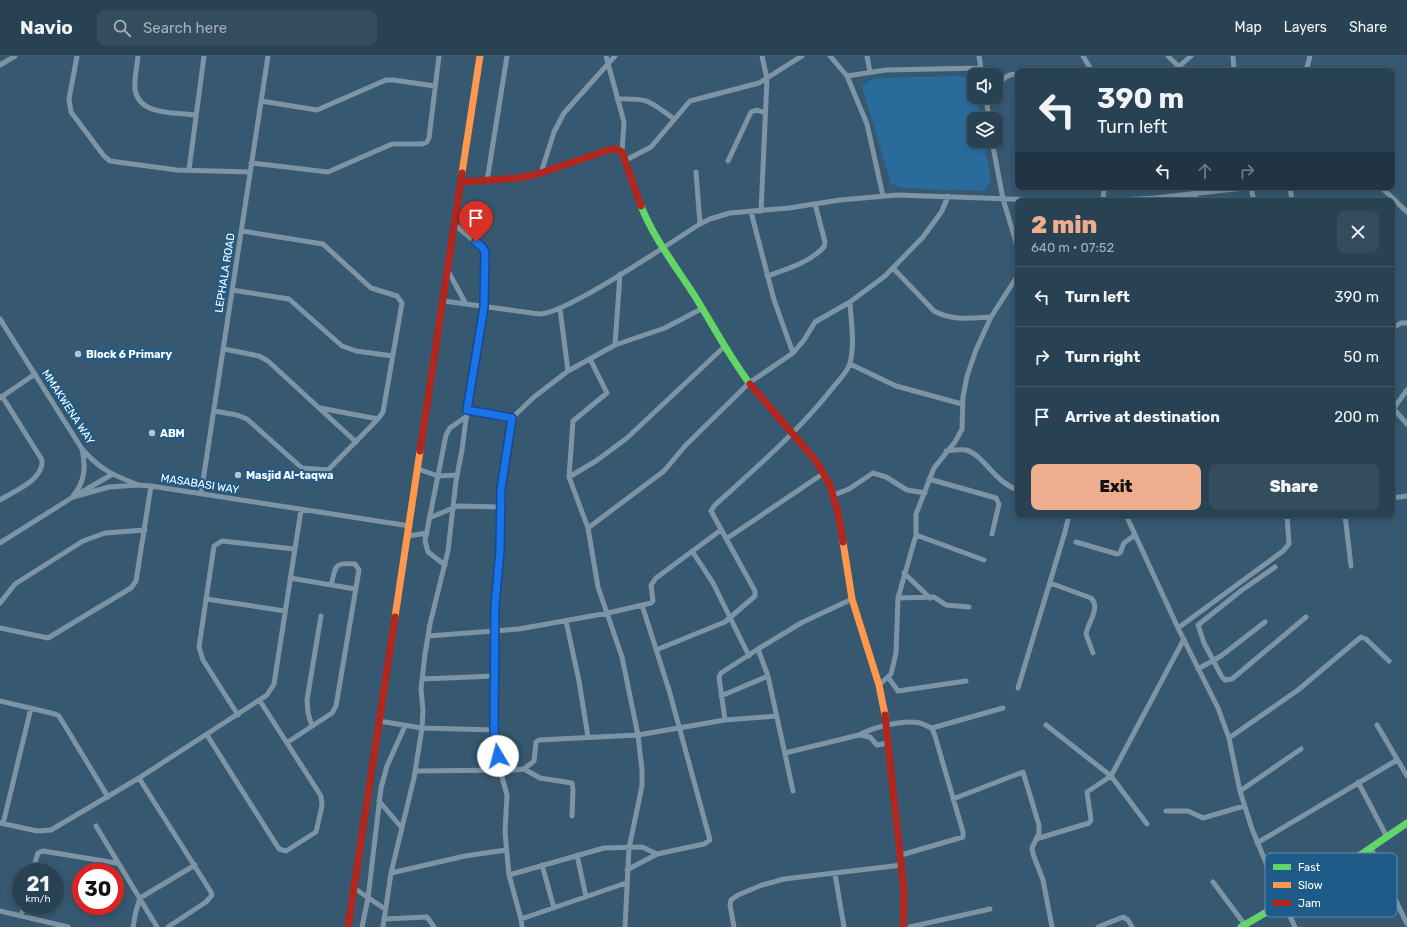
<!DOCTYPE html>
<meta charset="utf-8">
<style>
body{margin:0;font-family:Rubik,sans-serif;background:#344d5e;color:#f1f3f6;height:100vh;display:flex;flex-direction:column;font-size:15px;white-space:nowrap}
*{box-sizing:border-box;margin:0}
p{font-size:13px;color:#a5b0b8}
.icon{flex:none;width:22px;height:22px;fill:none;stroke:currentColor;stroke-width:2;stroke-linecap:round;stroke-linejoin:round}
.map{position:relative;flex:1;overflow:hidden}
.panel{position:absolute;left:1015px;top:142px;width:380px;height:320px;display:flex;flex-direction:column;background:#284254;border-radius:8px;box-shadow:0 2px 6px #0003,0 0 0 1px #445b6b}
.panel>*{flex:none}
.banner{position:absolute;left:1015px;top:12px;width:380px;height:122px;border-radius:8px;box-shadow:0 2px 6px #0003,0 0 0 1px #445b6b;background:#284254;color:#f1f3f6;overflow:hidden}
.fabs{position:absolute;left:967px;top:12px;display:grid;gap:8px}
.fabs a{display:grid;place-items:center;width:36px;height:36px;border-radius:8px;background:#284254;box-shadow:0 2px 6px #0003,0 0 0 1px #445b6b;font-size:20px}
.speed{position:absolute;left:12px;top:807px;display:flex;gap:8px;font-size:20px;font-weight:700;text-align:center}
.speed>*{display:grid;place-content:center;width:52px;height:52px;border-radius:50%;background:#284254;box-shadow:0 2px 6px #0003,0 0 0 1px #445b6b;line-height:1}
.speed small{font-size:10px;font-weight:400}
.speed .limit{border:6px solid #d22;background:#fff;color:#111}
.pin{position:absolute;display:grid;place-items:center;width:34px;height:34px;color:#fff;margin:-41px -17px;border-radius:50% 50% 50% 0;rotate:-45deg;box-shadow:0 0 4px #0007}
.pin .icon{rotate:45deg}
.me{position:absolute;width:44px;margin:-22px;rotate:352deg;stroke-linejoin:round;filter:drop-shadow(0 0 3px #0008)}
.turn{display:flex;align-items:center;gap:14px;height:84px;padding:0 16px;font-size:18px}
.turn .icon{width:52px;height:52px;stroke-width:2.5}
.turn b{display:block;font-size:28px;line-height:34px}
.lanes{display:flex;align-items:center;height:38px;padding:0 16px;background:#0003;justify-content:center;gap:20px;direction:ltr}
.lanes .off{opacity:.35}
.round{display:grid;place-items:center;flex:none;width:42px;height:42px;border-radius:8px;background:#344d5e}
.overview{display:flex;align-items:center;justify-content:space-between;height:68px;padding:0 16px}
h1{font-size:24px;font-weight:800;line-height:30px;color:#eead8d}
.button{display:flex;gap:8px;margin-top:auto;padding:8px 16px}
.button a{flex:1;height:46px;border-radius:8px;background:#eead8d;color:#111;font-size:16px;font-weight:800;line-height:46px;text-align:center}
.button a+a{background:#344d5e;color:#f1f3f6}
ul{padding:0;list-style:none}
li{display:flex;align-items:center;gap:12px;height:60px;padding:0 16px;border-top:1px solid #445b6b}
li div{flex:1}
li b{display:block;font-size:15px}
li em{font-style:normal}
header{display:flex;align-items:center;gap:24px;box-sizing:border-box;height:56px;padding:0 20px;background:#284254;border-bottom:1px solid #445b6b}
header strong{font-size:19px}
nav{display:flex;gap:22px;margin-inline-start:auto;font-size:14px}
.search{width:280px;height:36px;background:#344d5e;display:flex;align-items:center;gap:10px;box-sizing:border-box;padding:0 14px;border-radius:8px;color:#a5b0b8;font-size:15px}
.map>svg:first-child{display:block}
.green{fill:#296c9b}
.lines{fill:none;stroke-linecap:round;stroke-linejoin:round}
.street{stroke:#7d94a5;stroke-width:5}
.fast{stroke:#63d668;stroke-width:7}
.slow{stroke:#ff974d;stroke-width:7}
.jam{stroke:#b3261e;stroke-width:7}
.route-casing{stroke:#114b97;stroke-width:10}
.route{stroke:#1a73e8;stroke-width:7}
.poi-dot{fill:#b9c5cd;stroke:#1e5b89;stroke-width:1.5}
.labels{text-anchor:middle;dominant-baseline:central;stroke-width:4;stroke-linejoin:round;paint-order:stroke}
.street-label{font-size:11px;fill:#fff;stroke:#1e5b89}
.poi-label{font-size:11px;font-weight:bold;fill:#fff;stroke:#1e5b89;text-anchor:start}
.key{fill:#1e5b89;stroke:#628cac;stroke-width:1}
.key-label{font-size:11px;fill:#fff}
</style>
<header>
<strong>Navio</strong>
<div class="search"><svg class="icon" aria-label="search" viewBox="0 0 24 24"><circle cx="10" cy="10" r="6"/><path d="M15 15l6 6"/></svg>Search here</div>
<nav><a>Map</a><a>Layers</a><a>Share</a></nav>
</header>
<div class="map">
<svg width="1407" height="871" viewBox="0 0 1407 871">
<rect width="100%" height="100%" fill="#365870"/>
<path class="green" d="M961,20l12,5 1,16h2l4,22h-6v22h10l7,40 -7,10 -82,-3 -11,-4 -29,-98 12,-8z"/>
<g class="lines">
<path class="street" d="M77,0l-8,43 2,13 33,44 6,5 67,9 73,2
M138,0c-1,11 -4,23 -3,34 5,26 40,22 60,25
M606,0l18,66 -2,30
M830,0l17,20 20,48 16,72
M867,0l3,16
M979,0l3,19
M1083,0l9,15
M1168,0l11,11
M1233,0l1,15
M0,9l15,-9
M1174,15l17,-15
M1306,15l4,-15
M847,20l39,-6 95,-2
M996,34c6,-10 9,-16 22,-16
M986,41l3,22
M617,43c33,-1 32,2 57,20
M261,45l56,9 69,-30h7l42,6
M992,85l11,58 15,50
M626,104l25,-13 39,-46 69,-18 43,-27
M728,105l23,-49 6,-2 8,3
M251,107l77,9 64,-28h30l5,-2 2,-4 10,-82
M189,114l15,-114
M696,116l4,52
M541,117l13,-41 10,-19 51,-57
M487,125l20,-125
M1290,131l2,14
M1381,131l26,25
M1251,132l3,13
M1195,138l2,7
M1103,145l52,-3 98,-11
M1103,145l1,-14
M761,155l6,-132 -5,-23
M751,156l23,88 19,53
M893,212l41,43c18,10 37,7 57,6
M448,215l18,33
M767,220c20,-7 42,-13 57,-29l1,-5 -10,-38
M232,234l57,9 53,47 14,5 37,5
M444,245l95,13c26,1 132,-72 161,-90l10,-5 20,-6 59,-5 51,-8 57,-5 173,6
M560,253l8,62
M0,263l82,130c18,20 28,25 54,35
M1392,272l9,-5h6
M615,289l50,-17 38,-20
M224,293l35,7 9,5 88,81
M590,303l17,34 -34,28 -4,56 19,51 10,59 24,70 16,78 4,35v16l-13,62 -4,79
M850,308l46,22 66,18
M0,342l35,-24
M1392,351l15,17
M320,352l58,11
M1393,353l14,-19
M467,354l45,8
M214,355l23,4 10,4 55,49 26,2 50,-51 5,-7 19,-109 -5,-7 -26,-8 -48,-44 -81,-13
M946,395c7,-1 14,-2 20,-1 18,5 28,32 52,40
M418,413l20,7 19,-1
M569,421l27,-16 31,-23 97,-91
M929,423l67,19 3,6 -7,30
M80,437l31,-18
M201,438l67,-438
M834,439l15,-6 24,-16 13,4 21,13 18,3
M73,440c12,-14 13,-29 9,-47
M1392,442l15,-2
M0,444c14,-9 44,-20 42,-40l-40,-64
M1126,459l52,113 40,80 11,30 11,53 12,38 22,53 21,45
M1345,459l6,51
M429,462l29,-12 42,1
M588,472l76,-57 21,-25 64,-63 44,-30 11,-13 11,-18 35,-20 35,-26 38,-39 19,-26 6,-15
M916,479l68,25
M408,480l19,-3
M726,483l98,-66
M1076,486l41,12 3,-1 4,-10 11,-8
M0,487l73,-46 36,-10 29,-2 13,1 259,40
M692,495l21,32 36,73
M445,509l-17,-13 -3,-11 21,-106 4,-7 17,-12
M1275,511l-33,23 -44,35 6,18 18,34 3,3 7,-1 74,-62
M904,517l26,25
M290,522l65,11
M1050,527l41,15c10,10 -3,24 -5,36l7,19
M898,542l36,-1 12,8 23,2
M206,543l79,12
M0,547l15,-19 68,-43 22,-8 40,-3
M566,565l13,60 9,56
M0,572l48,10 83,-50 5,-7 15,-95
M1178,572l105,-77 6,-7 -2,-29
M428,580l91,-7 89,-16 43,-10 2,-2 -2,-16 5,-7 65,-48
M656,594l69,-28 30,-26v-5l-44,-80 4,-6c42,-38 85,-75 120,-120 5,-6 13,-14 15,-22 5,-19 1,-41 0,-61
M1198,613l23,-13 44,-34
M888,621l10,14 68,-10
M422,623l73,-3
M879,629l12,-11 5,-21 2,-55 18,-63v-21l18,-46 21,-26 7,-13 1,-32 4,-21 9,-26 15,-33 27,-42
M1018,632l47,-156 4,-17
M721,640l47,-20
M0,645l55,13 4,2 49,81
M238,659l-35,-55 -4,-13 15,-101 8,-5 72,8
M725,664l-6,-43 2,-4 37,-24
M379,665l43,7 72,2
M1377,669l30,51
M312,670l-4,-13 -1,-13 14,-84
M932,672l71,-20
M207,679l72,114 7,2 30,-19 6,-26 -1,-10 -61,-95
M859,679c15,-8 45,-16 61,-12 4,1 8,4 12,5l3,8 28,96v5l-62,18
M1229,682l69,-48 63,-53 5,2 23,22
M288,686l44,-29 4,-7 23,-136 -4,-6c-21,-2 -19,2 -24,21
M785,697l74,-18 11,2 7,8 11,-2
M524,713l16,9 32,5 1,7 -1,26
M415,715l100,-1 9,-1 10,-8 2,-19 3,-2 99,-5 87,-15 52,-4
M139,722l72,114 1,3 -6,7 -38,25
M1358,726l29,55
M793,735l-25,-115 -10,-27 43,-26 51,-24
M1240,735l61,-42
M953,743l70,-27 16,53v8l-7,15 1,6 10,26 9,47
M379,745l23,27
M1166,755h22l15,7 41,-12
M0,767l37,8 14,-1 88,-52 128,-83 7,-11 27,-174
M3,768l28,-116
M1147,768l-36,-48 73,-137
M96,770l61,101
M1036,783l53,-16 2,-3 -4,-28 24,-16 -65,-51
M1257,787l140,-83
M1371,792l36,76
M577,799l9,42
M542,809l12,43
M627,814l30,-16
M1337,815l11,28
M32,816l6,-19 5,-2 73,12
M391,817l74,-17 41,-6
M835,818l9,53
M509,819l95,-27 38,-1 15,7 47,-10 6,-4 -41,-150 -27,-85
M1213,826l32,43
M354,832l31,21
M0,855l68,16
M21,860l3,-10
M384,863l43,-2 7,10
M521,863l105,-36
M133,871l3,-16 4,-13 55,-33
M362,871l6,-29 13,-110 6,-22 18,-40
M383,871l8,-54 23,-95 8,-50 1,-18 -2,-21 4,-35 5,-30 18,-73 8,-70 6,-31 11,-86 11,-57v-58l-29,-24
M522,871l-1,-8 -12,-44 -4,-43 2,-37 -7,-25 -6,-40 1,-126 5,-53 1,-62 4,-36 7,-35 22,-21 34,-26 47,-26 5,-71
M734,871l-4,-22 1,-5 7,-5 24,-10 22,-6 118,-14
M910,871l80,-18
M1098,871l25,-10 5,3 4,7"/>
<path class="fast" d="M641,150c13,33 36,62 55,92 18,29 33,58 54,86
M1241,871l96,-56 70,-48"/>
<path class="slow" d="M462,117l18,-117
M843,486l9,57 27,86 6,30
M395,561l25,-166"/>
<path class="jam" d="M462,126l57,-4 22,-5 67,-23 9,-1 5,3 19,54
M750,328l66,77 14,24 8,28 5,29
M420,395l42,-278
M885,659l19,177 -1,35
M348,871l47,-310"/>
</g>
<g class="lines">
<g class="route-casing">
<path id="route" d="M476,186l6,5 3,5 -1,55 -17,103 45,8 -11,71 -1,62 -5,53 -1,126 4,26"/>
</g>
<use href="#route" class="route"/>
</g>
<g class="poi-dot">
<circle cx="78" cy="298" r="4"/>
<circle cx="152" cy="377" r="4"/>
<circle cx="238" cy="419" r="4"/>
</g>
<g class="labels">
<g class="street-label">
<text transform="translate(225 217) rotate(-81)">LEPHALA ROAD</text>
<text transform="translate(68 351) rotate(57)">MMAKWENA WAY</text>
<text transform="translate(200 428) rotate(9)">MASABASI WAY</text>
</g>
<g class="poi-label">
<text x="86" y="298">Block 6 Primary</text>
<text x="160" y="377">ABM</text>
<text x="246" y="419">Masjid Al-taqwa</text>
</g>
</g>
<rect x="1265" y="797" width="132" height="64" rx="6" class="key"/>
<rect x="1273" y="808" width="18" height="6" fill="#63d668"/>
<rect x="1273" y="826" width="18" height="6" fill="#ff974d"/>
<rect x="1273" y="844" width="18" height="6" fill="#b3261e"/>
<g class="key-label">
<text x="1298" y="815">Fast</text>
<text x="1298" y="833">Slow</text>
<text x="1298" y="851">Jam</text>
</g>
</svg>
<div class="fabs">
<a><svg class="icon" aria-label="sound" viewBox="0 0 24 24"><path d="M4 9h4l5-4v14l-5-4H4zM17 9q2 3 0 6"/></svg></a>
<a><svg class="icon" aria-label="layers" viewBox="0 0 24 24"><path d="M12 4l9 5-9 5-9-5zM3 14l9 5 9-5"/></svg></a>
</div>
<div class="speed"><div>21<small>km/h</small></div><div class="limit">30</div></div>
<div class="pin" style="left:476px;top:186px;background:#d93025"><svg class="icon" aria-label="arrive" viewBox="0 0 24 24"><path d="M6 21V4h12l-3 4 3 4H6"/></svg></div>
<svg class="me" style="left:498px;top:700px" viewBox="-20 -20 40 40"><circle r="19" fill="#fff"/><path d="M0-13L10 11 0 6-10 11z" fill="#1a73e8"/></svg>
<div class="banner">
<div class="turn"><svg class="icon" aria-label="left" viewBox="0 0 24 24"><path d="M17 20v-9H6M10 6l-5 5 5 5"/></svg><div><b>390 m</b>Turn left</div></div>
<div class="lanes"><svg class="icon" aria-label="left" viewBox="0 0 24 24"><path d="M17 20v-9H6M10 6l-5 5 5 5"/></svg><svg class="icon off" aria-label="ahead" viewBox="0 0 24 24"><path d="M12 20V5M6 11l6-6 6 6"/></svg><svg class="icon off" aria-label="right" viewBox="0 0 24 24"><path d="M7 20v-9h11M14 6l5 5-5 5"/></svg></div>
</div>
<section class="panel">
<div class="overview"><div><h1>2 min</h1><p>640 m · 07:52</p></div><a class="round"><svg class="icon" aria-label="close" viewBox="0 0 24 24"><path d="M6 6l12 12M18 6L6 18"/></svg></a></div>
<ul>
<li><svg class="icon" aria-label="left" viewBox="0 0 24 24"><path d="M17 20v-9H6M10 6l-5 5 5 5"/></svg><div><b>Turn left</b></div><em>390 m</em></li>
<li><svg class="icon" aria-label="right" viewBox="0 0 24 24"><path d="M7 20v-9h11M14 6l5 5-5 5"/></svg><div><b>Turn right</b></div><em>50 m</em></li>
<li><svg class="icon" aria-label="arrive" viewBox="0 0 24 24"><path d="M6 21V4h12l-3 4 3 4H6"/></svg><div><b>Arrive at destination</b></div><em>200 m</em></li>
</ul>
<div class="button"><a>Exit</a><a>Share</a></div>
</section>
</div>
